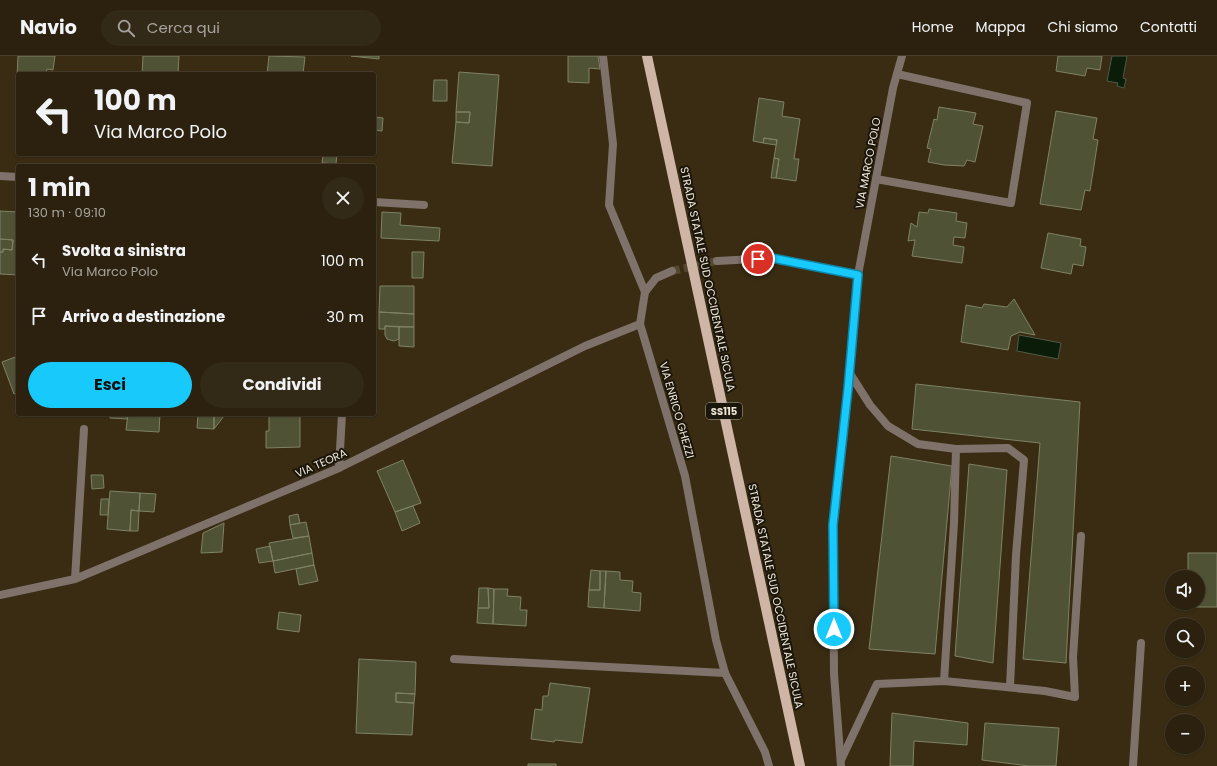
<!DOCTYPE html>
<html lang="it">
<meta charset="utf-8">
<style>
body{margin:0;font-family:Poppins,sans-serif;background:#332917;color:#f1f3f6;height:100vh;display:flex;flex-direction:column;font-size:15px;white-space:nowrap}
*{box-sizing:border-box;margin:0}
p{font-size:13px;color:#a6a39e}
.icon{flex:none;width:22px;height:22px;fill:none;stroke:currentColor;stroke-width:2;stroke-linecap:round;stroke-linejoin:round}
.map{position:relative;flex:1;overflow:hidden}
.side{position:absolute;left:16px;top:108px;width:360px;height:252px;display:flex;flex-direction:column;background:#2b210e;border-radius:4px;box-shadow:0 1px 3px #0004,0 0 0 1px #473e2e}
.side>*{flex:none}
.hud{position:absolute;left:16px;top:16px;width:360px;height:84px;border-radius:4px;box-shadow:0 1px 3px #0004,0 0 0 1px #473e2e;background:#2b210e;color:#f1f3f6;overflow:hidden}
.fabs{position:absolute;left:1165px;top:514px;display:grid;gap:8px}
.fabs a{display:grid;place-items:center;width:40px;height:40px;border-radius:50%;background:#2b210e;box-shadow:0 1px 3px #0004,0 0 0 1px #473e2e;font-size:20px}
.pin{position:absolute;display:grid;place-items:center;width:34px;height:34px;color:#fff;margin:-17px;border:2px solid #fff;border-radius:50%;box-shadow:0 1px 4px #0007}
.me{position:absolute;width:44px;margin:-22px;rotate:0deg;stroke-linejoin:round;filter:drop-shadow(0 0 3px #0008)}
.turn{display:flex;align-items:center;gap:14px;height:84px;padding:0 12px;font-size:18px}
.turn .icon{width:52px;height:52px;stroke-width:2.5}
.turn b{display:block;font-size:28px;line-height:34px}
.round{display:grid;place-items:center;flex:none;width:42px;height:42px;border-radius:21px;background:#332917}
.head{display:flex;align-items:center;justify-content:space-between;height:68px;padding:0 12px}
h1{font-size:24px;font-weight:700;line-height:30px}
.button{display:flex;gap:8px;margin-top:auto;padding:8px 12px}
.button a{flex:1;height:46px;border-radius:24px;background:#18cafc;color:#111;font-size:16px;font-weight:700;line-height:46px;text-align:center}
.button a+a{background:#332917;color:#f1f3f6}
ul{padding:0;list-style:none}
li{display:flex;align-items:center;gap:12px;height:56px;padding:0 12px}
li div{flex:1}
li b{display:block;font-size:15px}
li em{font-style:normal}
header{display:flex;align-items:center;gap:24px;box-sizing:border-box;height:56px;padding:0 20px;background:#2b210e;border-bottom:1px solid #473e2e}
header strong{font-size:19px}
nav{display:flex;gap:22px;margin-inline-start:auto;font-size:14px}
.search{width:280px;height:36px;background:#332917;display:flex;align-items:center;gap:10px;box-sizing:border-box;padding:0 14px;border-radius:22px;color:#a6a39e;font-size:15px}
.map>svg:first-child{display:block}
.water{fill:#0b1c08;stroke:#4f5946}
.building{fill:#505236;stroke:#7f8264}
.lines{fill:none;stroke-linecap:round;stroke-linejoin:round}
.tertiary-tunnel{stroke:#544830;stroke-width:8;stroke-dasharray:8 4;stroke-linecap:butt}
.service{stroke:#7f726a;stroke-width:8}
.minor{stroke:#7f726a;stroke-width:8}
.tertiary{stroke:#7f726a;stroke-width:8}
.primary{stroke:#cfb5a5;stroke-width:10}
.route-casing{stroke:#1083a4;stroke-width:10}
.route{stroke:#18cafc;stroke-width:7}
.labels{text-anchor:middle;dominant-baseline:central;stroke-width:4;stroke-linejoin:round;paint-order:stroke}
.shield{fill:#1b160b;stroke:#afa89a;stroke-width:1}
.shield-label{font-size:10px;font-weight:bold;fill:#eee6d7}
.street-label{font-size:11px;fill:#eee6d7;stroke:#1b160b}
</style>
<header>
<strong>Navio</strong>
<div class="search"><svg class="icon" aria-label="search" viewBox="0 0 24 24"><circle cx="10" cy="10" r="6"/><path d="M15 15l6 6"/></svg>Cerca qui</div>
<nav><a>Home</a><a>Mappa</a><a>Chi siamo</a><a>Contatti</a></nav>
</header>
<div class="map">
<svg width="1217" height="710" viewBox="0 0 1217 710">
<rect width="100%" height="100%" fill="#392c13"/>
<path class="water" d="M1112,0h15l-4,22 3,1 -2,9 -7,-2 1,-3 -11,-2z
M1019,279l42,8 -3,16 -41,-8z"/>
<path class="building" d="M18,0h37l-2,14 -6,-1 -1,5h-28l-1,3z
M143,0h36l-1,18h-36z
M269,0l36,1 -2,17h-36z
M351,0h28v3z
M568,0h30l2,13 -11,-1v15l-21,-1z
M1058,0h44l-2,14 -13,-2 -2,8 -29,-5z
M459,16l40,3 -7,91 -40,-3 4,-41 13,1 1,-11h-14z
M434,24h13v21h-14z
M759,42l25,4 -2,14 18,3 -6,40h5l-3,22 -20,-3 3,-19 -5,-1 3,-18 -13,-2 -1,5 -10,-2z
M939,51l37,6 -3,11 10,2 -8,36 -8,-2 -3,6 -20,-1 -16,-3 3,-13 -4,-1 7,-29 3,1z
M1056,55l41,7 -4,21 5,1 -8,51 -5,-1 -4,20 -41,-6z
M456,56h14l-1,11 -13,-1z
M375,61l8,1 -1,13 -8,-1z
M764,82l13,2 -1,5 -13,-2z
M323,98h14l-1,10 -14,-1z
M774,102l5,1 -3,19h-5z
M929,153l28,4 -1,8 11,2 -2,15 -11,-1 -1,8 11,2 -2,16 -50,-7 3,-16 -7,1 3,-18 6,4 2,-15 9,1z
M0,155l18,1v63l-18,-1v-22h3v-3l9,1 1,-10 -13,-1z
M382,156l19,1 -1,12 40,3 -1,13 -58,-3z
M1048,177l33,6 -1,7 6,1 -3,19 -10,-2 -2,10 -30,-6z
M0,183l13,1 -1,10 -9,-1v3h-3z
M412,196h12l-1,26h-11z
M380,230h34v28l-35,-2z
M1014,243l21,36 -15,-3 -9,4 -3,14 -47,-8 5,-37 16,3 2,-4 23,3z
M379,256l35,2v13l-29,-1v3h-6z
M385,270l14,1v12l-5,2 -7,-2 -2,-4z
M399,271h15v20l-15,-1z
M18,300v36l-4,2 -12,-32z
M916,328l164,18 -14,261 -43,-4 17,-216 -128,-14z
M110,358h18l-1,5 -17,-1z
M128,358h32l-1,18 -33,-2z
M198,358h16v15l-17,-1z
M214,358h16v2h-6l-10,13z
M269,358h31v33l-34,1v-17h3z
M891,400l61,10 -17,188 -66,-5z
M403,404l18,43 -26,9 -18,-41z
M969,408l38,6 -14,193 -38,-7z
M91,419h12l1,13 -12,1z
M110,435l30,2 -1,18 -8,-1 -1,21 -23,-2z
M140,437l16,1 -2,18 -15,-1z
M101,443h8l-1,16h-8z
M413,450l7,17 -18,8 -7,-19z
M131,454l8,1 -1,20h-8z
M298,458l2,9 -10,2 -1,-9z
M306,466l3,14 -16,2 -3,-13z
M224,467l-2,29 -21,1 2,-20z
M309,480l3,17 -39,8 -4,-18z
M270,490l3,15 -14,2 -3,-14z
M312,497l2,12 -39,8 -2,-12z
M1188,497h29v54h-29v-4h10v-26h-10z
M314,509l4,16 -19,4 -3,-16z
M591,514l9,1v19h-11z
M600,515h6l-2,37 -16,-1 1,-17h11z
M606,515l14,1v8l13,1 -1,11 9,1 -1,18 -36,-3z
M479,532h9l1,20h-11z
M488,532l6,1 -1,35 -16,-1 1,-15h11z
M494,533h14l-1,7 14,1 -1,13h7l-1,16 -33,-2z
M279,556l22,3 -2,17 -22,-3z
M359,603l57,3 -1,32 -19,-1v9l18,1 -2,32 -56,-2z
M550,627l40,5 -8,55 -27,-3 -1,2 -23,-3 4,-30 7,1 1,-14h5z
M396,637l19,1 -1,9 -18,-1z
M892,657l76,10 -1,22 -53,-4 -1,25h-23z
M985,667l74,5 -3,38h-27l-47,-6z
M528,708h28v2h-28z"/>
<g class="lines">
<path class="tertiary-tunnel" d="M672,215l45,-10"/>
<path class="service" d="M849,316l21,33 18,21 30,18 38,5 52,-1 16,12 -8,95 -6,132
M944,625l10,-158 2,-74
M841,704l36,-76 67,-3 101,10 30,6 -2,-40 8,-121"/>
<path class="minor" d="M603,0l10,88 -4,61 36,87
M0,120l18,1
M876,123l135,24 16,-100 -130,-29
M374,146l50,3
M339,412l3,-54
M75,523l9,-150
M0,539l75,-16 264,-111 246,-122 55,-22
M454,603l271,14
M841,710l-7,-92 -1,-149 15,-136 10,-114
M1133,710l8,-123"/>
<path class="tertiary" d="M717,205l55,-3 86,17 35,-187 9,-32
M672,215l-16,7 -11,14 -5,32 45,152 31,164 9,33 40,79 4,14"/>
<path class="primary" d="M647,0l153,710"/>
</g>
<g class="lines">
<g class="route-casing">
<path id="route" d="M758,203l14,-1 86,17 -10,114 -15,136 1,104"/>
</g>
<use href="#route" class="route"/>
</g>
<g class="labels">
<rect class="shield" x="706" y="347" width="36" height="16" rx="3"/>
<g class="shield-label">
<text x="724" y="355">SS115</text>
</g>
<g class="street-label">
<text transform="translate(868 107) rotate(-79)">VIA MARCO POLO</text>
<text transform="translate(708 223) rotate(78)">STRADA STATALE SUD OCCIDENTALE SICULA</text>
<text transform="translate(677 354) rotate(74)">VIA ENRICO GHEZZI</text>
<text transform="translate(321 407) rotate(-24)">VIA TEORA</text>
<text transform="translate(776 540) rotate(78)">STRADA STATALE SUD OCCIDENTALE SICULA</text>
</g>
</g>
</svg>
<div class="fabs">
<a><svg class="icon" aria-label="sound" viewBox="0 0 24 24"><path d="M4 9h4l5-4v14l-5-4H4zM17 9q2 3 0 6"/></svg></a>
<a><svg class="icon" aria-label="search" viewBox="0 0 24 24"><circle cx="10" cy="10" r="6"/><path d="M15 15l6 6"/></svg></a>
<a>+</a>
<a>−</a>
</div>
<div class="pin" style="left:758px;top:203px;background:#d93025"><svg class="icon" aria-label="arrive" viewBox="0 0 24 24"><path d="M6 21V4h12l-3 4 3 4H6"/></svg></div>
<svg class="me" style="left:834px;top:573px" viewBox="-20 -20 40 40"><circle r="17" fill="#18cafc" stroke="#fff" stroke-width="3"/><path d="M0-11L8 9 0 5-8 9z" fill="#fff"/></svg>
<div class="hud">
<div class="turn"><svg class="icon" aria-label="left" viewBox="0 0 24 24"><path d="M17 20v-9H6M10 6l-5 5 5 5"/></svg><div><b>100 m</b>Via Marco Polo</div></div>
</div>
<section class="side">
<div class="head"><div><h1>1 min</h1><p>130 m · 09:10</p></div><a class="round"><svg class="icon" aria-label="close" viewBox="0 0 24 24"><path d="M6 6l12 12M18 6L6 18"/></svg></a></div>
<ul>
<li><svg class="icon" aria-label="left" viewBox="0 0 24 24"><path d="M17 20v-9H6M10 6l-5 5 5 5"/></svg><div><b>Svolta a sinistra</b><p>Via Marco Polo</p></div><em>100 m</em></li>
<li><svg class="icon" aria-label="arrive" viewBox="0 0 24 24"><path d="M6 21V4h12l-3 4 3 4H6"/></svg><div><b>Arrivo a destinazione</b></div><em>30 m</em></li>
</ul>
<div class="button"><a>Esci</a><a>Condividi</a></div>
</section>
</div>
